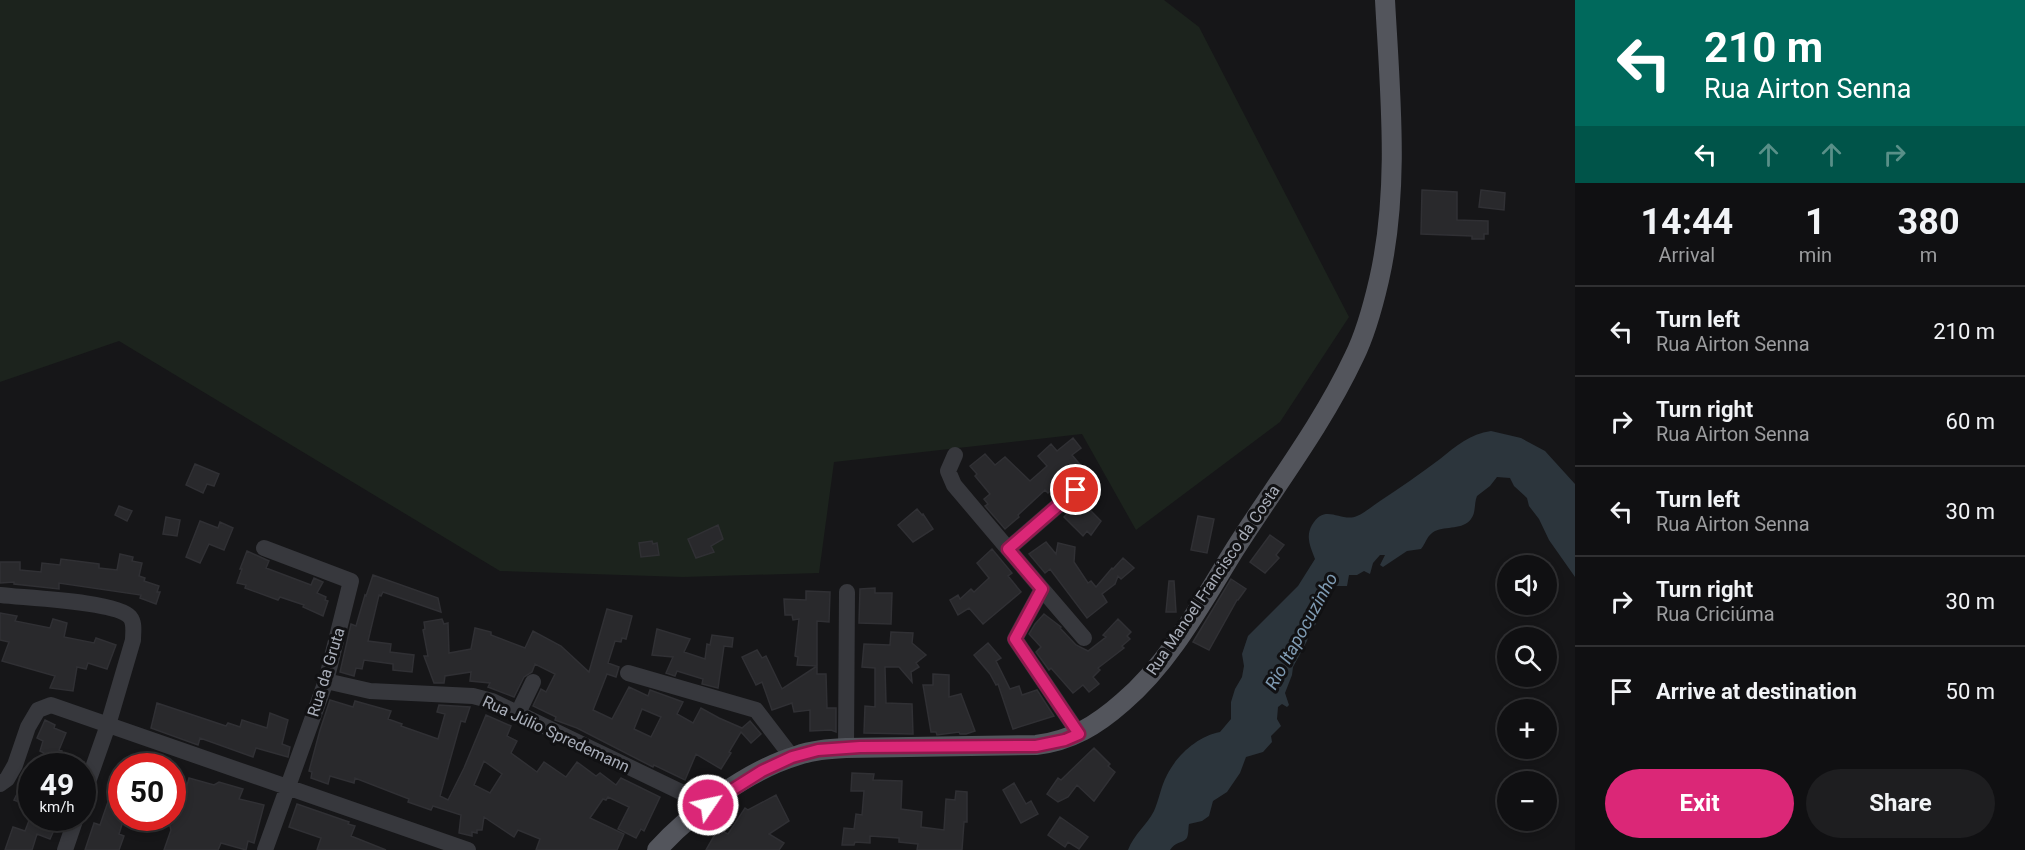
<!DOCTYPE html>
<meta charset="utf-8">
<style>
body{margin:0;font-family:Roboto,sans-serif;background:#1e1e20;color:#f1f3f6;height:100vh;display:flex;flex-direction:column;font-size:22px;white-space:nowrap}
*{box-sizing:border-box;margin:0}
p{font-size:20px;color:#9c9d9f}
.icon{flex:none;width:33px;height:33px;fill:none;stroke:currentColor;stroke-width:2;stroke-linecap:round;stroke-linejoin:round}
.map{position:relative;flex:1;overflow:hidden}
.sheet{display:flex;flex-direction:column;background:#101012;width:450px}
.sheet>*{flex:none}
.guide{background:#00695c;color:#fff;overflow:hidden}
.controls{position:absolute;left:1497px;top:555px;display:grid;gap:12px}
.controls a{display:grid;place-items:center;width:60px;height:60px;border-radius:50%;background:#101012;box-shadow:0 3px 9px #0003,0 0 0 2px #303032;font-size:30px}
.speed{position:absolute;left:18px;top:753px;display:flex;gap:12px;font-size:30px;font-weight:700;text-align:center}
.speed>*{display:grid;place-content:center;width:78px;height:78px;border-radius:50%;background:#101012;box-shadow:0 3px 9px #0003,0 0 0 2px #303032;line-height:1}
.speed small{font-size:15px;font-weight:400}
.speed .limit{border:9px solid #d22;background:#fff;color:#111}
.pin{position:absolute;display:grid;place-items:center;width:51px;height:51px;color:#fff;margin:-26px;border:3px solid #fff;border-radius:50%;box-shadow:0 2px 6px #0007}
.me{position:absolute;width:66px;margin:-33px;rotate:56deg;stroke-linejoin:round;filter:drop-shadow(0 0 4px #0008)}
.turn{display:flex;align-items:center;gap:21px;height:126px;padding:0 30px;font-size:27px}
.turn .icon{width:78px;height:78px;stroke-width:2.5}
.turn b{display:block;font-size:42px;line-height:51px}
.lanes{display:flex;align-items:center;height:57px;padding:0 30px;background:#0003;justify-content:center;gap:30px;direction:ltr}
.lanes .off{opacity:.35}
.eta{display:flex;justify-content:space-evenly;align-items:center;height:102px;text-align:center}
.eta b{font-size:36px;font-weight:700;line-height:42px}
.action{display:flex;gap:12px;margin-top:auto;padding:12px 30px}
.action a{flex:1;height:69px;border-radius:36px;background:#db2777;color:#fff;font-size:24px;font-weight:700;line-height:69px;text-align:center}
.action a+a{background:#1e1e20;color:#f1f3f6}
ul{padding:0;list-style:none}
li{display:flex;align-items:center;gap:18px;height:90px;padding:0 30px;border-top:2px solid #303032}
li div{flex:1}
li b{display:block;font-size:22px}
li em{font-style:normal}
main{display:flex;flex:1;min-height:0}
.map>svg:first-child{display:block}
.green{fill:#1c231d}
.water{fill:#2c353c}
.building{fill:#29292c;stroke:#303034;stroke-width:1.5;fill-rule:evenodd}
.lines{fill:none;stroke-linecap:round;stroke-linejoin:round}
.minor{stroke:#37383d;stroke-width:16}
.major{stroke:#53555c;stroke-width:20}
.route-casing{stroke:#8e194d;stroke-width:15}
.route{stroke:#db2777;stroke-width:10}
.labels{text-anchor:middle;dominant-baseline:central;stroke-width:6;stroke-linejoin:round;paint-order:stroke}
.street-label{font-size:16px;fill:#a8adb8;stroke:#111113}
.water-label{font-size:18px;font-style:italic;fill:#7f9bb3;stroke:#111113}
</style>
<main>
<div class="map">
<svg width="1575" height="850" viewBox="0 0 1575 850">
<rect width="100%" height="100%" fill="#161618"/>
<path class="green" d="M0,0h1164l35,27 150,290 -69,105 -144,108 -54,-96 -248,28 -15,111 -136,4 -183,-6 -381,-230 -119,41z"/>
<path class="water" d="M1491,431l30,7 24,13 30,33v93l-26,-37 -10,-21 -10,-13 -2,-8 -13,-12 -4,-8 -13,-1 -7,9 -13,10c-3,7 -1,17 -6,23 -8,11 -25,7 -36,12 -8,4 -9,12 -14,18l-14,2 -24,16 -3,-2 5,-10h-5l-7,8 -3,11 -6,-3 -7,4h-8l-2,11h-19l1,8 -4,8 -12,9 3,13 -6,6 -3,11 -14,26 -1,8 -7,18 4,12 -2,2 -5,-3 -4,3 -1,12 4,7 -10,10 1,6 -9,10 -17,5 -6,16 -13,19 -14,9 -4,15 -7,5 -13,3c-1,4 0,12 -3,15 -5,5 -10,2 -16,11h-42c6,-16 19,-25 26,-39 5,-11 7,-25 13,-36 10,-20 31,-39 53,-43l11,-13v-17l4,-13 7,-12 2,-11 -2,-12 6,-18 50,-50 17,-27c-4,-11 -10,-22 -3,-34 13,-23 29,-2 45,-9 8,-3 15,-10 23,-15 20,-13 40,-27 60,-42 16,-13 30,-25 51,-28z"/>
<path class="building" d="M1422,190l35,2v28l31,1v13h-4v5h-12v-3l-51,-2z
M1481,190l24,3 -1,17 -25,-3z
M1073,438l8,10 -9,7 16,19 -7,7 -8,-1 -4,-5 -21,18 -3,-3 -27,25 1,2 -14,12 -20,-23 3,-2 -4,-5 6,-5 -15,-18 2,-2 -7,-8 15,-12 10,11 10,-8 25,24 17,-15 -9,-10 13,-12 6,7z
M195,464l24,10 -5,12 -7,-2 -4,9 -17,-8z
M1080,500l21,21 -10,14 -4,-4 -4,5 -19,-19z
M119,506l13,5 -5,10 -12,-6z
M917,509l5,6 1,-1 10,15 -20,13 -15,-17z
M1198,516l16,3 -7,34 -16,-3z
M166,517l14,3 -3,16 -14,-2z
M200,521l18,7 2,-6 13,6 -9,22 -15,-6 -9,19 -14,-6z
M718,525l5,14 -12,7 3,6 -18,6 -8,-19z
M1270,535l14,10 -8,10 3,3 -14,15 -15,-11z
M652,541l1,3 4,-1 2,12 -18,2 -2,-14z
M1046,542l10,12 2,-11 17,4 -1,15 14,21 3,-2 5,6 16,-19 1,1 10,-11 11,10 -13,11 -3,-3 -3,8 -13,10 5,8 -20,16 -37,-49 -5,4 -16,-19z
M992,549l20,24 -4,3 13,16 -38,32 -14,-16 -11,7 -8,-15 8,-5 2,4 11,-10 3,3 15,-14 -12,-15z
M247,551l22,10 -3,7 45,17 3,-7 9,4 -6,11 9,4 -1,3 3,1 -5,15 -20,-9 1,-2 -24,-8 -2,3 -33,-12 1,-3 -9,-2 5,-14h-2z
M120,554l13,3 -1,4 10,2 -3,13 6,2 -1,3 15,5 -2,6h3l-4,12 -16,-6 1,-3 -82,-12v6l-45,-5v-2l-14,1v-21h20v8l21,2 1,-9 18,2 1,-6 38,5v4l18,2z
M373,575l65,23 3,14 -58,-20 -2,4 -2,-1 -11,46 23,3 -1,8 24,3 -2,17 -19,-2v-6l-29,-4 -2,9 -6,-1 -2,8 -14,-4 11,-48 5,2 9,-31 1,1z
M1231,579l15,10 -8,11h-1l-28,50 -16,-8z
M1169,581h5l2,31h-10z
M875,588v5h17l-1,31 -32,-1 1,-34z
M806,591l24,1 -1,30 -12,-1v45l-20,-1 1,-8 -3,-1 4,-37 -6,1 -1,-5h-7l-1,-16 22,1z
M607,609l25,7 -6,23 -4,-1 -1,4 -6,-1 -7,22 11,4 -3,10 -9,-3 -14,36 19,9 17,-32 19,9 2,-6 33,12 -6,12 16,9 8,-15 18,10 23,10 8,-7 11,13 -10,9 -10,-11 -12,20 2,1 -10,16 -25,-15 -11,26 -31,-15 -1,2 -76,-39 -22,-8 1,-3 -23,-11 8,-17 5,3 9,-18 -20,-10 -3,8 -8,5 -10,20 -26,-10 2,-4 -20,-2 1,-9 -26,4 -1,7h-10l-10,-27h4l-5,-26 2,-1 -1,-7 18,-3 2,5 4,-1 1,30 22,-4 4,-21 16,4v3l34,13 8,-17 28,15 28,26zM642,709l19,8 -10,20 -17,-8z
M0,613l17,3 -2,5 35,7 3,-9 14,4 -3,14 30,6 2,-5 20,7 -9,24 -19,-6 -2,6 -9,-2 -4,24 -23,-3 5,-12 -53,-15 7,-19 -9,-2z
M1044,614l17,13 -1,1 16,17 12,6 18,-14 -3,-2 15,-16 13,13 -4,4 3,3 -8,7 2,2 -26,20 2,2 -7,7 6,7 -10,8 -6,-7 -10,8 -22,-25 -2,2 -13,-18 5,-5 -12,-13 6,-10z
M657,629l33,10 -6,13 21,7 2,-15 3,1 2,-10 21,3 -1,9 -8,-1 -6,42 -16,-4 1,-5 -26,-8 -2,5 -9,-3 7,-16 -21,-2z
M891,632l22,1 -1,10 14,12 -10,8 3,4 -8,5 1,10 -13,-15h-14l1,36 26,1 1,30 -49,-1 1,-27 10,1v-39l-13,-1 2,-23 26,1z
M988,643l13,15 -5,3 14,28 9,-3 3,9 15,-5 17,26 -41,13 -15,-45 -2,1 -6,-11 -16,-19z
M757,650l5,8 4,-2 16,33 35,-23v8h9l1,34h9v24l-5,-2 -21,1v-21l-16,2 -2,-9 -20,7 -10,-28 -6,3 -14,-28z
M933,674l16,1v22l12,-3 14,37 -9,3h-6l-1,-2 -22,3 -1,-3h-5l-8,-47h10z
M330,700l23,7 2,-6 36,10 -3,8 14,5 -1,2 37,13 7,-25 -8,-2 2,-7 31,2 -5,15 -4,-1 -21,75 8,4 16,-32 22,-53 25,11 -4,10 10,5 -6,12 26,19 7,-10 22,15 11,-15 19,14 4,-3 16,12 5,-7 39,19 -16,34 -3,-2 -5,9 -18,-9 11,-22 -21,-10 -2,3 -3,-1 -13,19 34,16 -7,16h-81l4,-11 -22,-9 -4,7 -30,-20 -2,13h-5v3l-5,-1v4l-13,-3 2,-18 -28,-9 -2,4 -23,-8 1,-3 -54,-21 -1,5 -24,-7 -2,8 -17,-6 1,-6 -3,-1 11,-41zM484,761l18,13 -12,19 -16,-8z
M157,703l69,23 2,-3 12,4 2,-7 25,8 3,-15 18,7 -6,24 8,3 -2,10 -32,-9 -3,9 -53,-19 -2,7 -47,-17z
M45,720l10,5 -1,3 12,5 -7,17 3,1 -1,3 23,8 -2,4h-29l1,-7 -11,-4 1,-2 -4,-2 3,-10 -6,-3z
M1094,748l16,16 -2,2 7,6 -21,29 -17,-16 -9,12 -10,5 -11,-8 11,-16 3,2z
M852,773l22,1 -1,6 29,1 -1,28 21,3 -1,15 23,3 2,-31 9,1 1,-9 11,1v30h-3l-2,28h-45l1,-6 -19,-2v-4l-29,-2v7l-15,-1 -1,3h-12l2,-17 10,1 2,-15 6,1 2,-24h-13z
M122,774v44h2l-5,16 5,2 -5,14h-34l9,-27 6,2 10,-29z
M189,778l25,7 5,-3 24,7 -4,10 25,6 -10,38 -6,-2 -2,9 -25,-7 -3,7h-54l7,-20 -1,-4 10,-23 2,1z
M1014,783l12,21 5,-3 7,13 -17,9 -18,-33z
M22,784l10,4v19l-18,-7z
M776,795l13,26 -20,13 15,9 -5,7h-73l12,-21 10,5 17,-26 3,2z
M297,804l52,18 -1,2 7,2 -4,10 35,14h-69l4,-12 -32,-11z
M1060,817l28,20 -9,12 -11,-7 -3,5 -17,-12z
M30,818h21l7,3 -8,18 -13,-5 -5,16h-27l8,-23 12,4z"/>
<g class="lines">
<path class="minor" d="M955,455l-7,16 6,14 88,104 -27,50 64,95
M264,548l87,33 -25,100 -61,169
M1008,549l68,-59
M1042,589l42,49
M0,595c24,3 116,6 130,22 5,6 3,15 3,23l-25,85 -26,74
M628,673l128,37 36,47
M326,681l44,10 103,5 19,5 216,104
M518,713l15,-31
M846,748l1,-156
M0,784l7,-5 8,-14 13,-38 10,-17 13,-5 417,145
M65,850l11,-32"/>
<path class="major" d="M657,850c33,-37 92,-80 139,-94 16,-6 33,-7 50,-8l190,-3c35,-4 61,-20 87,-43 48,-41 79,-100 112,-153 40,-63 87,-124 119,-192 12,-24 19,-51 25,-77 21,-92 11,-187 6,-280"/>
</g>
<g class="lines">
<g class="route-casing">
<path id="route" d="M708,805l54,-34 30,-14 26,-7 42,-3 176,-1 29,-6 14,-6 -64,-95 27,-50 -34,-40 68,-59"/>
</g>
<use href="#route" class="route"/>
</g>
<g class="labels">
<g class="street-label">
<text transform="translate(1213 580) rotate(-56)">Rua Manoel Francisco da Costa</text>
<text transform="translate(326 672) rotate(-73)">Rua da Gruta</text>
<text transform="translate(556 734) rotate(25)">Rua Júlio Spredemann</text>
</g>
<g class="water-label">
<text transform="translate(1301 631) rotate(-61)">Rio Itapocuzinho</text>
</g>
</g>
</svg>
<div class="controls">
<a><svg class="icon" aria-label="sound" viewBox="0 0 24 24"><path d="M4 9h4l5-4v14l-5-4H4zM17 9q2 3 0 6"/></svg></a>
<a><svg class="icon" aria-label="search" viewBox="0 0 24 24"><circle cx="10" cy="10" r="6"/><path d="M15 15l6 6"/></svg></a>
<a>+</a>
<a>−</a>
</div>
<div class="speed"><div>49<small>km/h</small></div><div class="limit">50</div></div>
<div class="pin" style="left:1076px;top:490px;background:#d93025"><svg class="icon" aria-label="arrive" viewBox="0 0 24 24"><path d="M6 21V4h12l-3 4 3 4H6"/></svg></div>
<svg class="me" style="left:708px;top:805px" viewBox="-20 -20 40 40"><circle r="17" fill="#db2777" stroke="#fff" stroke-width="3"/><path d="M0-11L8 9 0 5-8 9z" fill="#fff"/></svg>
</div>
<section class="sheet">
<div class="guide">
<div class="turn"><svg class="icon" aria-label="left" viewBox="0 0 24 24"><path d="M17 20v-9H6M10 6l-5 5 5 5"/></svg><div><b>210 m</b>Rua Airton Senna</div></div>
<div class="lanes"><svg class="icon" aria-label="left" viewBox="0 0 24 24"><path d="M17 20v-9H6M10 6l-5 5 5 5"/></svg><svg class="icon off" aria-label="ahead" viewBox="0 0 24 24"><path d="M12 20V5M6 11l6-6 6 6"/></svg><svg class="icon off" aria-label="ahead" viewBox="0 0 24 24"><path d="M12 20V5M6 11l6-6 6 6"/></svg><svg class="icon off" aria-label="right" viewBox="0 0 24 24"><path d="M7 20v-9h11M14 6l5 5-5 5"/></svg></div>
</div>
<div class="eta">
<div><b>14:44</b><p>Arrival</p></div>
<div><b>1</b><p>min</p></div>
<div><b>380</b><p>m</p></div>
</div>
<ul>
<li><svg class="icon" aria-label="left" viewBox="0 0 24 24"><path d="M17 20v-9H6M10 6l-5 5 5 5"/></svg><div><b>Turn left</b><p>Rua Airton Senna</p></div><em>210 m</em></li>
<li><svg class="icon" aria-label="right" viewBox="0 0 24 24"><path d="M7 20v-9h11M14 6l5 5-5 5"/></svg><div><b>Turn right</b><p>Rua Airton Senna</p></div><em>60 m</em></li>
<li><svg class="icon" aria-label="left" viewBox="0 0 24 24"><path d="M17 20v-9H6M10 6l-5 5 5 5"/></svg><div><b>Turn left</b><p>Rua Airton Senna</p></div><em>30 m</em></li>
<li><svg class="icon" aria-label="right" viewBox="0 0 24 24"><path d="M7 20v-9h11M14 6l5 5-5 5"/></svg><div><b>Turn right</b><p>Rua Criciúma</p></div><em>30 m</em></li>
<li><svg class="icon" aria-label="arrive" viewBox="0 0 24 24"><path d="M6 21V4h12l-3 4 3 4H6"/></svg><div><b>Arrive at destination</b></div><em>50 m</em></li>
</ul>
<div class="action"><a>Exit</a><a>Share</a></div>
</section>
</main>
